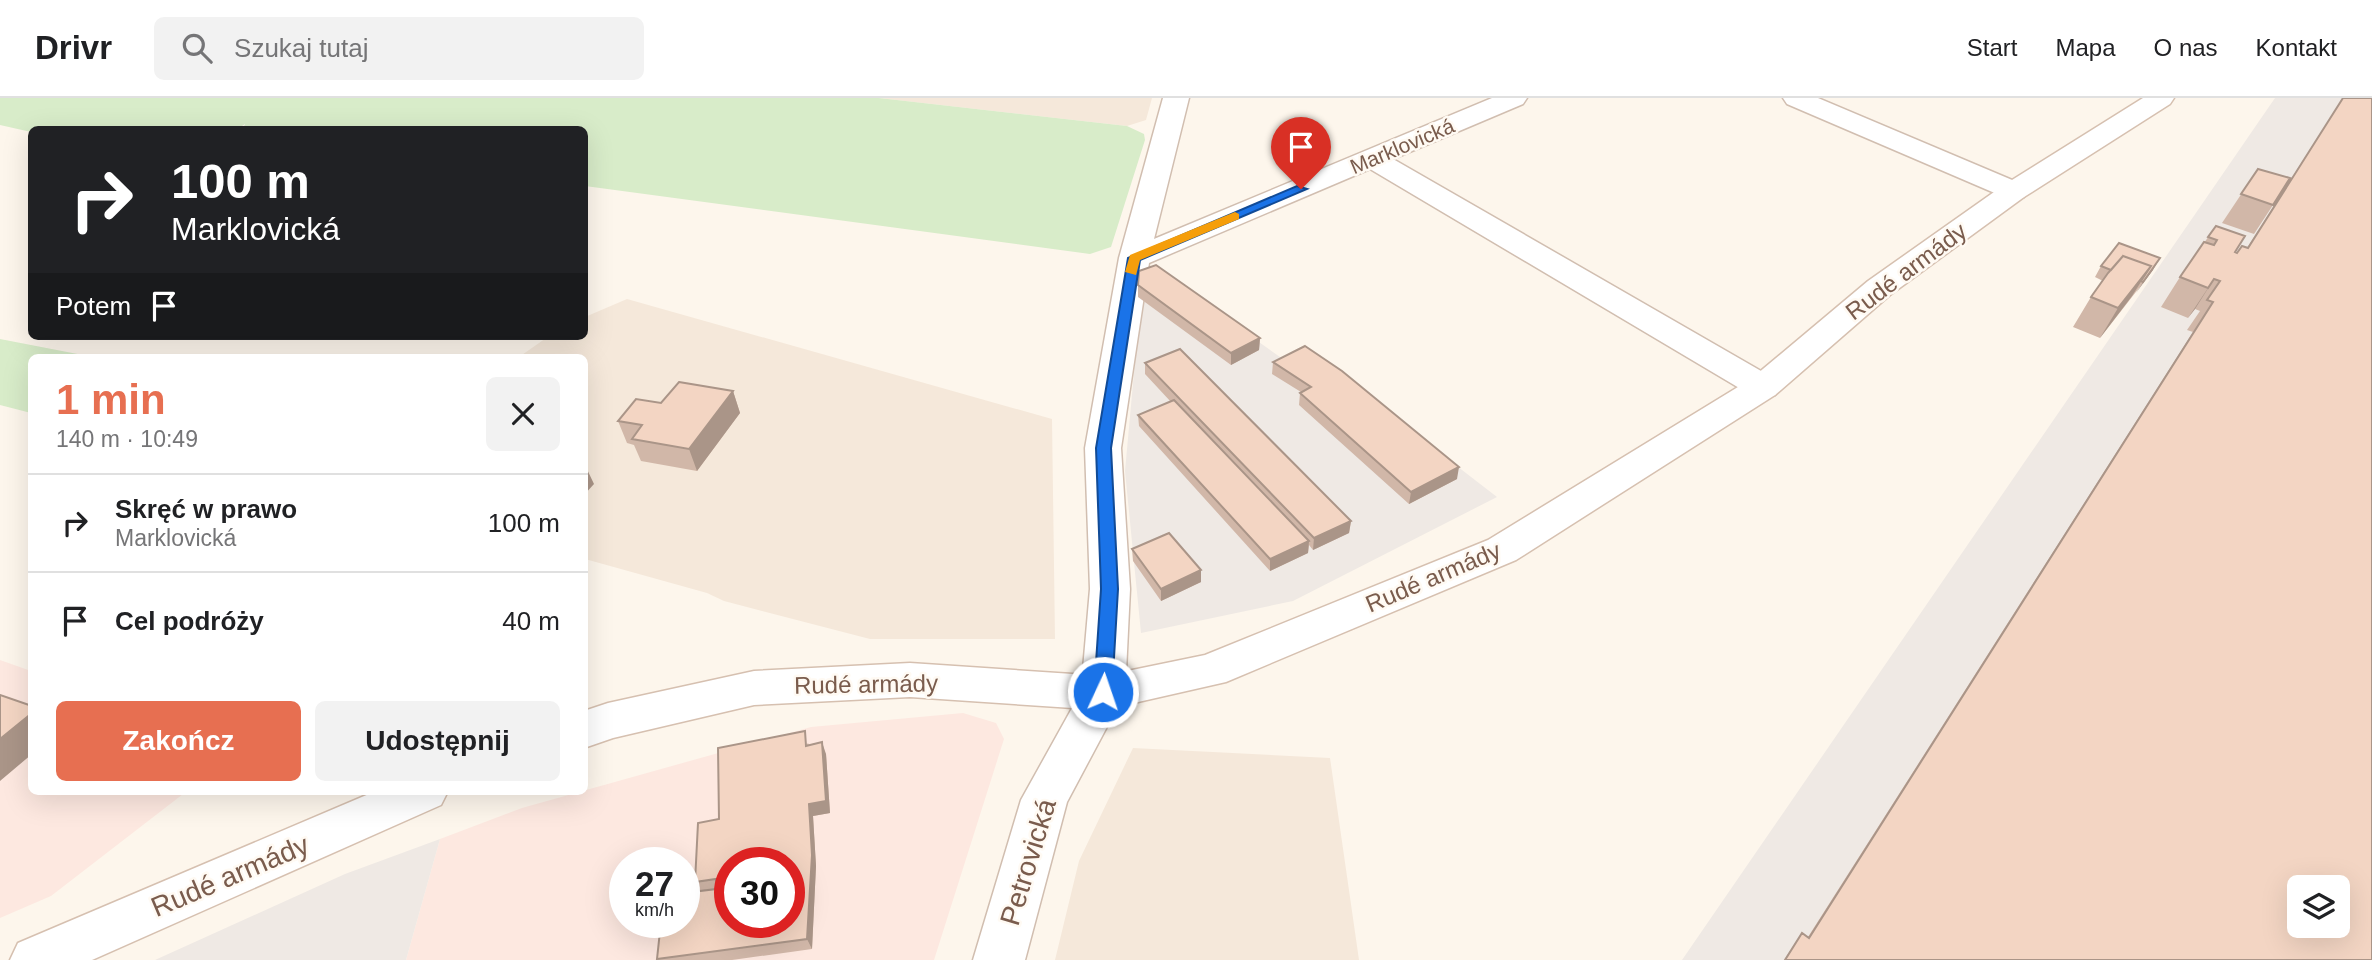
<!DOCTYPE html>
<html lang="pl">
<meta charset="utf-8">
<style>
body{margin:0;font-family:Helvetica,sans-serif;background:#f2f2f2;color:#202124;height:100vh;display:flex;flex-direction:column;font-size:26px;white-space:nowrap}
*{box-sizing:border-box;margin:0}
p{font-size:23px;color:#757577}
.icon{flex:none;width:38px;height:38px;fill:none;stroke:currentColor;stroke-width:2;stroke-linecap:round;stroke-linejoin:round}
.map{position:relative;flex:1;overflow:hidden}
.sheet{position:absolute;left:28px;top:256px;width:560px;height:441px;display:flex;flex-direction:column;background:#fff;border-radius:10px;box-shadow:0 7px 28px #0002}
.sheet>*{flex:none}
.top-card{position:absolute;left:28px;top:28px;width:560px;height:214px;border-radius:10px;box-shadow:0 7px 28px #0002;background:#202124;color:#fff;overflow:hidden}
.tools{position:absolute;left:2287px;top:777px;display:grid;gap:14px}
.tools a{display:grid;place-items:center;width:63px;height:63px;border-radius:10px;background:#fff;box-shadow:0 7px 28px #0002;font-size:35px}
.speed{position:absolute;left:609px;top:749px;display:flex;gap:14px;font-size:35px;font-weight:700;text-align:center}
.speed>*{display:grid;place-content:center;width:91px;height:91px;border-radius:50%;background:#fff;box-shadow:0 7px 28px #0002;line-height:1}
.speed small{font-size:18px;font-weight:400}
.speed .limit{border:10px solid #d22;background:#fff;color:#111}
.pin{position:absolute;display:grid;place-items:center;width:60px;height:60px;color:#fff;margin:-72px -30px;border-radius:50% 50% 50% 0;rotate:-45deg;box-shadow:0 0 7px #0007}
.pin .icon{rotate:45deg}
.me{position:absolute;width:77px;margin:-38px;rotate:3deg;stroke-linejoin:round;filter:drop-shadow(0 0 5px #0008)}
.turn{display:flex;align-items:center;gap:24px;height:147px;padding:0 28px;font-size:32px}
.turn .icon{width:91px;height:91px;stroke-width:2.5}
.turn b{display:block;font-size:49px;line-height:60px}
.then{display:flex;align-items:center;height:66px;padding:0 28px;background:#0003;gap:14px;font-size:26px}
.round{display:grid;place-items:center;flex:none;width:74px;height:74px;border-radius:10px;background:#f2f2f2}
.summary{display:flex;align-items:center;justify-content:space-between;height:119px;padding:0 28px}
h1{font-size:42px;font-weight:700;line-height:52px;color:#e76f51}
.primary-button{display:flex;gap:14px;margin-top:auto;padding:14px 28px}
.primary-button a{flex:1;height:80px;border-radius:10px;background:#e76f51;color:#fff;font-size:28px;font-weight:700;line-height:80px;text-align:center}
.primary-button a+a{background:#f2f2f2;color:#202124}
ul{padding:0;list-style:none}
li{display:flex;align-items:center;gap:21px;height:98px;padding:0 28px;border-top:2px solid #e0e0e0}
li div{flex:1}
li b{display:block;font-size:26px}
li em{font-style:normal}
header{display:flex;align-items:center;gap:42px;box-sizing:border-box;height:98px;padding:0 35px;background:#fff;border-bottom:2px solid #e0e0e0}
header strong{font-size:33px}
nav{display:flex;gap:38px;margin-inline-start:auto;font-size:24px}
.search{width:490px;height:63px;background:#f2f2f2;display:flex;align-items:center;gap:18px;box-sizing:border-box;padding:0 24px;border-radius:10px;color:#757577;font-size:26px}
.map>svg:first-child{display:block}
.residential{fill:#f5e8da}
.commercial{fill:#fde8e0;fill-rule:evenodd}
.industrial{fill:#efe9e4;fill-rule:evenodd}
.green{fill:#d8ecc9}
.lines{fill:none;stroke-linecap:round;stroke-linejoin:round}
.minor-casing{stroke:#d1beb0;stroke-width:3}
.secondary-casing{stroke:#d6c0b0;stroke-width:3}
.minor{fill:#fff;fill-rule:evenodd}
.secondary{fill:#fff;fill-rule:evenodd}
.wall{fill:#d1b7a8}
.shaded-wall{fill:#aa9588}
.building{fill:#f3d5c3;stroke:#aa9588;stroke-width:2;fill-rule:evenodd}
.route{fill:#1a73e8;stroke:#114b97;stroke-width:2}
.slow{fill:#f59e0b}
.labels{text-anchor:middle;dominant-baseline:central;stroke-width:5;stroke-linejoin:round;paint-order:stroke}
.far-street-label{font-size:21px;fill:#7a5c4d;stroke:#fffaf3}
.street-label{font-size:24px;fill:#7a5c4d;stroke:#fffaf3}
.near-street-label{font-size:28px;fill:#7a5c4d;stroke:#fffaf3}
</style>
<header>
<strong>Drivr</strong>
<div class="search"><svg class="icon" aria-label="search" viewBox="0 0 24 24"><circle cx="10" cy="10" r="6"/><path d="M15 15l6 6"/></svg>Szukaj tutaj</div>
<nav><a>Start</a><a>Mapa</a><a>O nas</a><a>Kontakt</a></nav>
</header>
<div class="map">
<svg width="2372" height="862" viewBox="0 0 2372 862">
<rect width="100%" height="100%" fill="#fdf6ec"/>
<path class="residential" d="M879,0h273l-6,22 -19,6z
M627,201l425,120 3,220h-185l-146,-38 -17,-8 -122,-34 -1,-202h-65l30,-21h35l1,-19z
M1133,650l197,10 29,202h-304l24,-99z"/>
<path class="commercial" d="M0,562l31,11 1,120h155l-136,105 -51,22z
M963,615l33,10 8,16 -70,221h-528l34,-121 82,-31 289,-81zM625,765h59v59h-59zM730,765h59v59h-59z"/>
<path class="industrial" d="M2275,0h97v862h-690zM2300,789h38v39h-38z
M1151,168l139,98 27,-6 180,139 -204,104 -152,32 -16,-162 18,-197z
M440,741l-34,121h-251l190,-86z"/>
<path class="green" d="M0,0h879l248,28 17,8 1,6 -34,107 -21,7 -505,-68 -1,-56 -341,-1 2,-5 -9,6h-204l-1,2 -31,-7z
M0,241l93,18h-61l-1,56 -31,-8z"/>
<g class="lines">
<g class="minor-casing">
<path id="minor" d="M1163,0h26l-35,141 338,-141h35l-4,6 -130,55 382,220 5,8 -5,8 -12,3 -12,-3 -381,-226 -221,94 -28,185 9,141 -5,104 -58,109 -42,158h-52l48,-160 60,-108 9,-103 -5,-141 34,-190z
M1783,0h35l206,87 4,6 -4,6 -10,3 -10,-3 -217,-93z"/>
</g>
<g class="secondary-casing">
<path id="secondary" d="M2143,0h31l-4,6 -146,93 -134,98 -115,100 -259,165 -290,122 -123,28 -193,-13 -156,8 -141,33 -29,10v-37l24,-8 146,-32 156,-8 193,13 102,-21 283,-115 263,-161 117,-98 136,-96z
M376,693h72l-7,14 -349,155h-82l8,-17z"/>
</g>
<use href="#minor" class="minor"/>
<use href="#secondary" class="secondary"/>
</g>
<path class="wall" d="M2343,0l29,862h-588l18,-27 6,4 385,-605 -6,-2 13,-19 -5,-2 -7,9 -27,-11 19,-30 36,-51 19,26 2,1 10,-5z
M2258,71l15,36 -19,29 -32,-11z
M2101,168l52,4 -53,68 -27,-11 18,-30 12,-16 -8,-4z
M1138,187l122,53 -1,12 -28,15 -93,-68z
M1273,264l184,117 -48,25 -110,-99 1,-12 1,-1 -29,-18z
M1145,265l206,158 -2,12 -36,17 -4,-5 -1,8 -38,18 -131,-145 -1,-11 33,-13 -26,-28z
M733,293l7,22 -43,58 -56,-10 -7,-16 -7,-2 -9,-22 43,-18z
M1132,451l69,21v12l-40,19 -28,-40z
M808,645l1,2 17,9 4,59 -17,3 3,50 -4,83 -80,11h-74l-1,-1 42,-68 -4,-9z"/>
<path class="shaded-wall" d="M2160,160l-7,12 -17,23 7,-11z
M2151,168l-19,30 -32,42 18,-30z
M2214,181l-19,30 -7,9z
M1260,240l-1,12 -28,15v-12z
M733,293l7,22 -43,58 -8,-22z
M584,365l10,21 -10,11z
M1459,369l-2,12 -48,25 2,-12z
M1351,423l-2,12 -36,17 1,-12z
M1309,443l-1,12 -38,18v-12z
M1201,472v12l-40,19v-12z
M32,615v41l-32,27v-42z
M822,644l4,12 4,59 -17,3 3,50 -4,83 -5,-10 2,-135z"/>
<path class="building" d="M2343,0h29v862h-587l17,-27 7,5 404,-636 -6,-2 13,-19 -6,-2 -6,9 -28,-11 24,-35 10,3 3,-5 -9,-3 8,-11 29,10 -10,16 2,1 5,-7 6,2zM2300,789h38v39h-38z
M2258,71l32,9 -17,27 -32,-11z
M2119,145l41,15 -17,24 -2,-1 10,-15 -28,-10 -12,14 -10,-4z
M2123,158l28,10 -33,42 -27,-11 17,-24z
M1156,167l104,73 -29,15 -93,-68 1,-14z
M1305,248l37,25 117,96 -48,25 -111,-99 11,-6 -38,-25z
M1180,251l171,172 -37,17 -169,-175z
M679,284l54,9 -44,58 -57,-10 10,-14 -24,-4 18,-22 25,4z
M1174,302l135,141 -39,18 -132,-144z
M1169,435l32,37 -40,19 -29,-40z
M0,597l32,11v7l-32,26z
M805,633l1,15 16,-4 4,59 -17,3 3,51 -5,84 -150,20 4,-37h23v-29l32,-4v-10l-21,3 3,-59 21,-4 -1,-71zM730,765h59v59h-59z"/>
<path class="route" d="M1297,88l10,3 -167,71 -29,188 7,141 -6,103 -9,8 -6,-2 -3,-6 7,-103 -5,-141 32,-190z"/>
<path class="slow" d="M1235,114l4,2v5l-99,41 -4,15 -11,-3 5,-17z"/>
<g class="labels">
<g class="far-street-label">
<text transform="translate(1402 48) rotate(-23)">Marklovická</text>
</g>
<g class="street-label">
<text transform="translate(1906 173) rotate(-37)">Rudé armády</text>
<text transform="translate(1433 479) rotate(-23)">Rudé armády</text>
<text transform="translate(866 586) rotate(-1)">Rudé armády</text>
</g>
<g class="near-street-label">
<text transform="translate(1028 764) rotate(-73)">Petrovická</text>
<text transform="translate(230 778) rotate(-23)">Rudé armády</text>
</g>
</g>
</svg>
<div class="tools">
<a><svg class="icon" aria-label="layers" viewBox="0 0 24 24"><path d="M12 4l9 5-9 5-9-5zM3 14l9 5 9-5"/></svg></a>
</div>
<div class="speed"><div>27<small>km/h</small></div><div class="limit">30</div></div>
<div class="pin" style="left:1301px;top:91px;background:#d93025"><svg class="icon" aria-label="arrive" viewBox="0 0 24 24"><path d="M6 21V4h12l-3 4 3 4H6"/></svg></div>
<svg class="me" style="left:1103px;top:594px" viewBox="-20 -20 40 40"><circle r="17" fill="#1a73e8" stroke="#fff" stroke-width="3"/><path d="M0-11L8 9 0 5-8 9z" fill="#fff"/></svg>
<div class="top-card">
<div class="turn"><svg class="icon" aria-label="right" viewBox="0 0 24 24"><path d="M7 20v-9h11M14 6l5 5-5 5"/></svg><div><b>100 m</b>Marklovická</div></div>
<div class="then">Potem<svg class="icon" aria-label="arrive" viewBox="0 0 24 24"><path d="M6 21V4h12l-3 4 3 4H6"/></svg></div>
</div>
<section class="sheet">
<div class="summary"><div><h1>1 min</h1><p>140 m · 10:49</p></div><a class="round"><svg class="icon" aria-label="close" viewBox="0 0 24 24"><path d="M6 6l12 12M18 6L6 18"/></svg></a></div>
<ul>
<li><svg class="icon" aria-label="right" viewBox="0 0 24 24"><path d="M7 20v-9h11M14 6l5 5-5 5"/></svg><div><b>Skręć w prawo</b><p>Marklovická</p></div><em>100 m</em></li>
<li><svg class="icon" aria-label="arrive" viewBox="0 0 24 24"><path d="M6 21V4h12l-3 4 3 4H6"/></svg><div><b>Cel podróży</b></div><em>40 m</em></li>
</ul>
<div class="primary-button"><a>Zakończ</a><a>Udostępnij</a></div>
</section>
</div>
